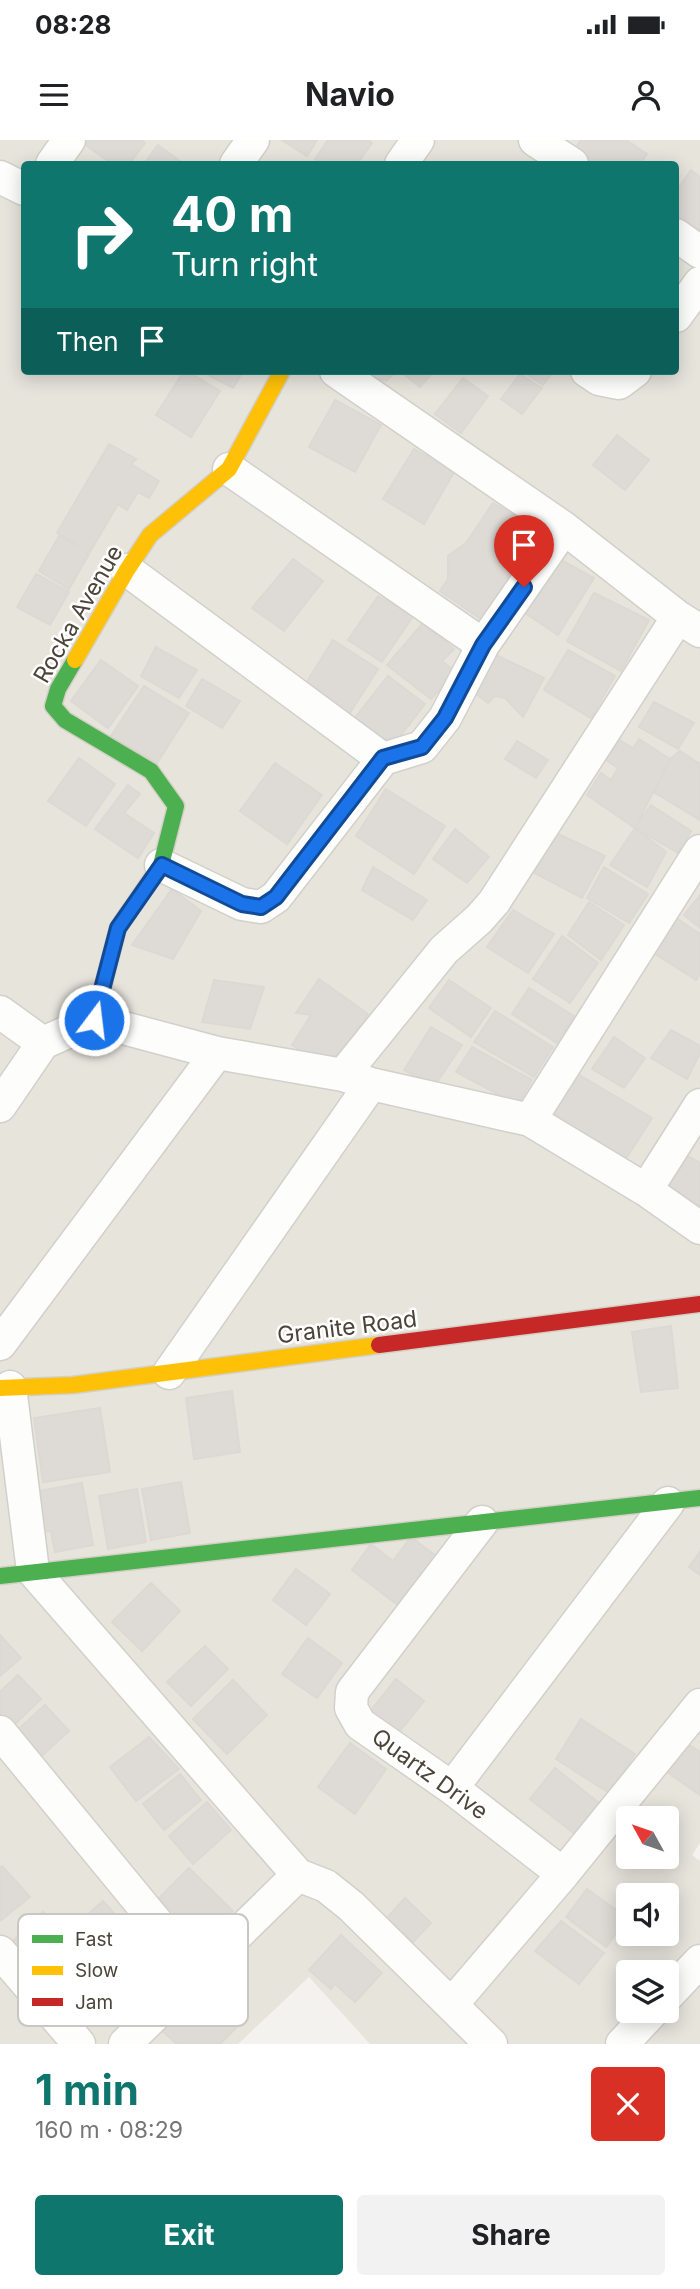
<!DOCTYPE html>
<meta charset="utf-8">
<style>
body{margin:0;font-family:Inter,sans-serif;background:#f2f2f2;color:#202124;height:100vh;display:flex;flex-direction:column;font-size:26px;white-space:nowrap}
*{box-sizing:border-box;margin:0}
p{font-size:23px;color:#757577}
.icon{flex:none;width:38px;height:38px;fill:none;stroke:currentColor;stroke-width:2;stroke-linecap:round;stroke-linejoin:round}
.map{position:relative;height:1904px;overflow:hidden}
.details{display:flex;flex-direction:column;background:#fff;flex:1}
.details>*{flex:none}
.hud{position:absolute;left:21px;top:21px;width:658px;height:214px;border-radius:7px;box-shadow:0 4px 18px #0003;background:#0f766e;color:#fff;overflow:hidden}
.needle{width:46px;rotate:310deg}
.fabs{position:absolute;left:616px;top:1666px;display:grid;gap:14px}
.fabs a{display:grid;place-items:center;width:63px;height:63px;border-radius:7px;background:#fff;box-shadow:0 4px 18px #0003;font-size:35px}
.pin{position:absolute;display:grid;place-items:center;width:60px;height:60px;color:#fff;margin:-72px -30px;border-radius:50% 50% 50% 0;rotate:-45deg;box-shadow:0 0 7px #0007}
.pin .icon{rotate:45deg}
.me{position:absolute;width:77px;margin:-38px;rotate:15deg;stroke-linejoin:round;filter:drop-shadow(0 0 5px #0008)}
.turn{display:flex;align-items:center;gap:24px;height:147px;padding:0 35px;font-size:32px}
.turn .icon{width:91px;height:91px;stroke-width:2.5}
.turn b{display:block;font-size:49px;line-height:60px}
.then{display:flex;align-items:center;height:66px;padding:0 35px;background:#0003;gap:14px;font-size:26px}
.round{display:grid;place-items:center;flex:none;width:74px;height:74px;border-radius:7px;background:#f2f2f2}
.overview{display:flex;align-items:center;justify-content:space-between;height:119px;padding:0 35px}
h1{font-size:42px;font-weight:700;line-height:52px;color:#0f766e}
.primary-button{display:flex;gap:14px;margin-top:auto;padding:14px 35px}
.primary-button a{flex:1;height:80px;border-radius:7px;background:#0f766e;color:#fff;font-size:28px;font-weight:700;line-height:80px;text-align:center}
.primary-button a+a{background:#f2f2f2;color:#202124}
.status{display:flex;justify-content:space-between;align-items:center;height:49px;padding:0 35px;background:#fff;direction:ltr}
.status svg{height:19px;fill:currentColor}
header{display:flex;justify-content:space-between;align-items:center;height:91px;padding:0 35px;background:#fff;font-size:32px;font-weight:700}
.map>svg:first-child{display:block}
.residential{fill:#e7e4dc;fill-rule:evenodd}
.building{fill:#dedbd6;stroke:#dcd9d4;stroke-width:2}
.lines{fill:none;stroke-linecap:round;stroke-linejoin:round}
.street-casing{stroke:#d2d0cb;stroke-width:35}
.fast-casing{stroke:#d3cfc5;stroke-width:19}
.slow-casing{stroke:#d3cfc5;stroke-width:19}
.jam-casing{stroke:#d3cfc5;stroke-width:19}
.street{stroke:#fdfdfc;stroke-width:32}
.fast{stroke:#4caf50;stroke-width:16}
.slow{stroke:#ffc107;stroke-width:16}
.jam{stroke:#c62828;stroke-width:16}
.route-casing{stroke:#114b97;stroke-width:18}
.route{stroke:#1a73e8;stroke-width:12}
.labels{text-anchor:middle;dominant-baseline:central;stroke-width:5;stroke-linejoin:round;paint-order:stroke}
.street-label{font-size:23px;fill:#4b4439;stroke:#fff}
.key{fill:#fff;stroke:#c9c7c4;stroke-width:2}
.key-label{font-size:19px;fill:#4b4439}
</style>
<div class="status"><b>08:28</b><svg viewBox="0 0 49 12"><path d="M0 12V9h3v3zM5 12V6h3v6zM10 12V3h3v9zM15 12V0h3v12zM26 1h20v11H26zM47 4h2v5h-2z"/></svg></div>
<header><svg class="icon" aria-label="menu" viewBox="0 0 24 24"><path d="M4 6h16M4 12h16M4 18h16"/></svg>Navio<svg class="icon" aria-label="person" viewBox="0 0 24 24"><circle cx="12" cy="8" r="4"/><path d="M4 21q1-7 8-7t8 7"/></svg></header>
<div class="map">
<svg width="700" height="1904" viewBox="0 0 700 1904">
<rect width="100%" height="100%" fill="#f4f2ee"/>
<path class="residential" d="M0,0h700v1703l-8,12 8,6v183h-330l-61,-67 -71,67h-238zM24,24h652v207h-652zM628,1678h39v39h-39zM628,1755h39v39h-39zM628,1832h39v39h-39z"/>
<path class="building" d="M79,0h62l4,3 -16,21h-17z
M282,0h35l-10,16z
M328,0h40l4,3 -15,21h-35l-7,-5z
M581,0h45l21,14 -7,10h-54l-15,-9z
M158,5l26,19h-40z
M691,30l9,7v65l-24,-16v-34z
M184,231h3l33,20 -29,46 -35,-22z
M201,231h42l-10,17z
M367,231h30l-11,10 -22,-6z
M400,231h34l-14,16z
M522,231h26l4,2 -9,12z
M520,234l22,14 -20,26 -21,-15z
M463,238l25,18 -27,37 -26,-19z
M335,260l46,25 -26,47 -46,-25z
M617,295l32,25 -24,30 -32,-25z
M109,304l27,15 -5,5 28,17 -10,17 -11,-6 -11,18 -9,-6 -28,48 -33,-19z
M414,309l40,23 -30,52 -41,-25z
M493,363l44,26 -35,67 -13,17 -8,6 -41,-28 8,-12v-23l18,-13z
M59,396l30,18 -20,35 -30,-18z
M556,417l38,21 -36,57 -36,-24z
M293,419l30,22 -39,50 -32,-23z
M36,434l33,18 -19,33 -33,-18z
M594,453l55,27 -28,51 -54,-30z
M378,456l35,20 -31,46 -34,-22z
M423,483l31,26 -12,12 14,11 -25,27 -44,-34z
M333,500l45,29 -30,47 -45,-28z
M156,507l41,23 -18,28 -38,-22z
M568,510l47,26 -24,42 -47,-28z
M492,513l52,25 -21,39 -18,-19 -10,-2 -7,7 -16,-12z
M101,520l37,26 -30,42 -37,-27z
M388,536l37,28 -34,44 -37,-29z
M202,539l38,22 -18,27 -36,-22z
M144,546l45,27 -32,50 -46,-27z
M654,562l40,21 -16,26 -39,-22z
M639,599l31,20 -35,69 -48,-33 14,-22 10,7 7,-12 -12,-8 13,-20 14,8z
M517,601l31,19 -12,18 -31,-19z
M680,611l20,13v56l-46,-28 16,-33z
M79,618l36,26 -29,42 -38,-25z
M275,623l47,32 -35,49 -47,-33z
M128,645l12,9 -16,19 30,20 -16,25 -43,-29z
M386,649l59,37 -31,48 -58,-38z
M651,665l40,26 -13,22 -43,-25z
M635,688l31,24 -19,35 -37,-22z
M455,689l34,28 -22,26 -34,-24z
M554,692l51,24 -23,42 -49,-26z
M373,727l54,33 -14,20 -51,-30z
M604,727l44,27 -19,29 -42,-25z
M172,749l29,22 -28,48 -41,-14z
M700,755v33l-16,-13z
M589,762l35,23 -23,35 -33,-25z
M513,770l41,24 -26,39 -41,-26z
M676,778l24,16v40l-4,6 -44,-28z
M562,796l36,27 -28,40 -37,-24z
M319,839l49,35 -26,42 -29,2 -21,-13 19,-30 -15,-2z
M214,840l50,7 -14,42 -48,-7z
M449,840l42,28 -20,29 -42,-29z
M529,848l45,28 -17,27 -45,-29z
M495,871l58,36 -19,30 -60,-35z
M431,887l31,18 -27,40 -31,-15z
M671,890l29,16v7l-13,26 -36,-21z
M614,897l31,21 -21,30 -32,-19z
M472,907l60,33 -14,25 -62,-33z
M576,933l76,45 -29,45 -73,-48z
M688,1016l12,7v48l-33,-21z
M671,1186l7,62 -37,4 -9,-60z
M232,1251l8,61 -46,7 -8,-61z
M100,1268l10,64 -67,10 -9,-64z
M181,1342l9,51 -39,7 -9,-51z
M82,1343l11,62 -38,7 -4,-21 -14,2 -8,-40z
M137,1349l9,53 -38,7 -9,-53z
M411,1397l29,22 -37,50 -51,-39 19,-26 22,17z
M700,1412v23l-11,-8z
M296,1429l34,25 -24,31 -33,-25z
M151,1443l29,28 -38,40 -30,-29z
M0,1495l21,23 -21,18z
M308,1498l34,25 -25,35 -35,-24z
M205,1506l23,23 -37,37 -24,-24z
M18,1535l23,24 -30,29 -11,-12v-24z
M396,1539l28,22 -28,35 -28,-22z
M233,1540l34,35 -40,39 -34,-35z
M45,1565l24,26 -33,30 -24,-26z
M581,1579l54,35 -26,39 -53,-34z
M149,1597l30,32 -43,32 -26,-34z
M350,1603l36,26 -31,45 -37,-27z
M689,1605l11,7v43l-33,-23z
M555,1628l44,35 -24,31 -45,-35z
M180,1634l21,26 -37,30 -21,-26z
M207,1662l24,28 -38,34 -24,-28z
M2,1726l28,31 -30,24v-53z
M189,1728l44,43 -30,31 -44,-44z
M587,1749l40,29 -21,29 -40,-30z
M405,1758l26,25 -18,19 -26,-24z
M103,1761l25,28 -36,32 -25,-28z
M43,1772l47,50 -41,39 -15,-17 9,-9 -31,-33z
M561,1781l43,32 -25,31 -44,-33z
M341,1795l41,38 -27,29 -20,-18 -4,5 -22,-19z
M206,1844l38,36 -24,24h-43l-16,-14z"/>
<g class="lines">
<g class="street-casing">
<path id="street" d="M535,0l37,24
M52,24l17,-24
M236,24l17,-24
M401,24l17,-24
M0,37l24,12
M676,95l24,17
M676,176l24,-33
M336,231l228,157 114,89 22,14
M587,231l12,8 20,4 16,-12
M229,329l254,176
M127,430l256,189
M161,725l81,39 19,3 15,-10 107,-138 39,-12 23,-29 38,-73 81,-117
M0,872l43,31
M343,935l101,-125 35,-31 15,-17 184,-285
M0,966l43,-63 51,-23 123,33 126,22 28,9 159,36 116,70 54,38
M530,980l170,-269
M646,1050l54,-85
M0,1204l217,-291
M169,1233l202,-289
M10,1247l23,184 265,304 28,11 25,20 140,138
M482,1382l-130,170 -1,16 9,16 92,64 111,86
M0,1592l198,241
M452,1648l216,-285
M0,1812l79,92
M667,1856l33,-35
M452,1864l111,-130 137,-169
M125,1904l173,-169
M622,1904l31,-33"/>
</g>
<g class="fast-casing">
<path id="fast" d="M75,520l-17,29 -5,17 12,14 86,51 25,35 -15,59 -43,63 -24,92
M0,1436l700,-78"/>
</g>
<g class="slow-casing">
<path id="slow" d="M75,520l52,-90 23,-35 79,-66 53,-98
M0,1248l73,-3 306,-40"/>
</g>
<g class="jam-casing">
<path id="jam" d="M379,1205l321,-41"/>
</g>
<use href="#street" class="street"/>
<use href="#fast" class="fast"/>
<use href="#slow" class="slow"/>
<use href="#jam" class="jam"/>
</g>
<g class="lines">
<g class="route-casing">
<path id="route" d="M94,880l24,-92 44,-63 80,39 19,3 15,-10 107,-139 39,-11 23,-29 38,-73 41,-58"/>
</g>
<use href="#route" class="route"/>
</g>
<g class="labels">
<g class="street-label">
<text transform="translate(78 474) rotate(-60)">Rocka Avenue</text>
<text transform="translate(347 1187) rotate(-7)">Granite Road</text>
<text transform="translate(430 1634) rotate(36)">Quartz Drive</text>
</g>
</g>
<rect x="18" y="1774" width="230" height="112" rx="10" class="key"/>
<rect x="32" y="1795" width="31" height="8" fill="#4caf50"/>
<rect x="32" y="1826" width="31" height="9" fill="#ffc107"/>
<rect x="32" y="1858" width="31" height="8" fill="#c62828"/>
<g class="key-label">
<text x="75" y="1806">Fast</text>
<text x="75" y="1837">Slow</text>
<text x="75" y="1869">Jam</text>
</g>
</svg>
<div class="fabs">
<a><svg class="needle" viewBox="-14 -14 28 28"><path d="M0-13l5 13h-10z" fill="#e53935"/><path d="M0 13l5-13h-10z" fill="#757577"/></svg></a>
<a><svg class="icon" aria-label="sound" viewBox="0 0 24 24"><path d="M4 9h4l5-4v14l-5-4H4zM17 9q2 3 0 6"/></svg></a>
<a><svg class="icon" aria-label="layers" viewBox="0 0 24 24"><path d="M12 4l9 5-9 5-9-5zM3 14l9 5 9-5"/></svg></a>
</div>
<div class="pin" style="left:524px;top:447px;background:#d93025"><svg class="icon" aria-label="arrive" viewBox="0 0 24 24"><path d="M6 21V4h12l-3 4 3 4H6"/></svg></div>
<svg class="me" style="left:94px;top:880px" viewBox="-20 -20 40 40"><circle r="17" fill="#1a73e8" stroke="#fff" stroke-width="3"/><path d="M0-11L8 9 0 5-8 9z" fill="#fff"/></svg>
<div class="hud">
<div class="turn"><svg class="icon" aria-label="right" viewBox="0 0 24 24"><path d="M7 20v-9h11M14 6l5 5-5 5"/></svg><div><b>40 m</b>Turn right</div></div>
<div class="then">Then<svg class="icon" aria-label="arrive" viewBox="0 0 24 24"><path d="M6 21V4h12l-3 4 3 4H6"/></svg></div>
</div>
</div>
<section class="details">
<div class="overview"><div><h1>1 min</h1><p>160 m · 08:29</p></div><a class="round" style="background:#d93025;color:#fff"><svg class="icon" aria-label="close" viewBox="0 0 24 24"><path d="M6 6l12 12M18 6L6 18"/></svg></a></div>
<div class="primary-button"><a>Exit</a><a>Share</a></div>
</section>
